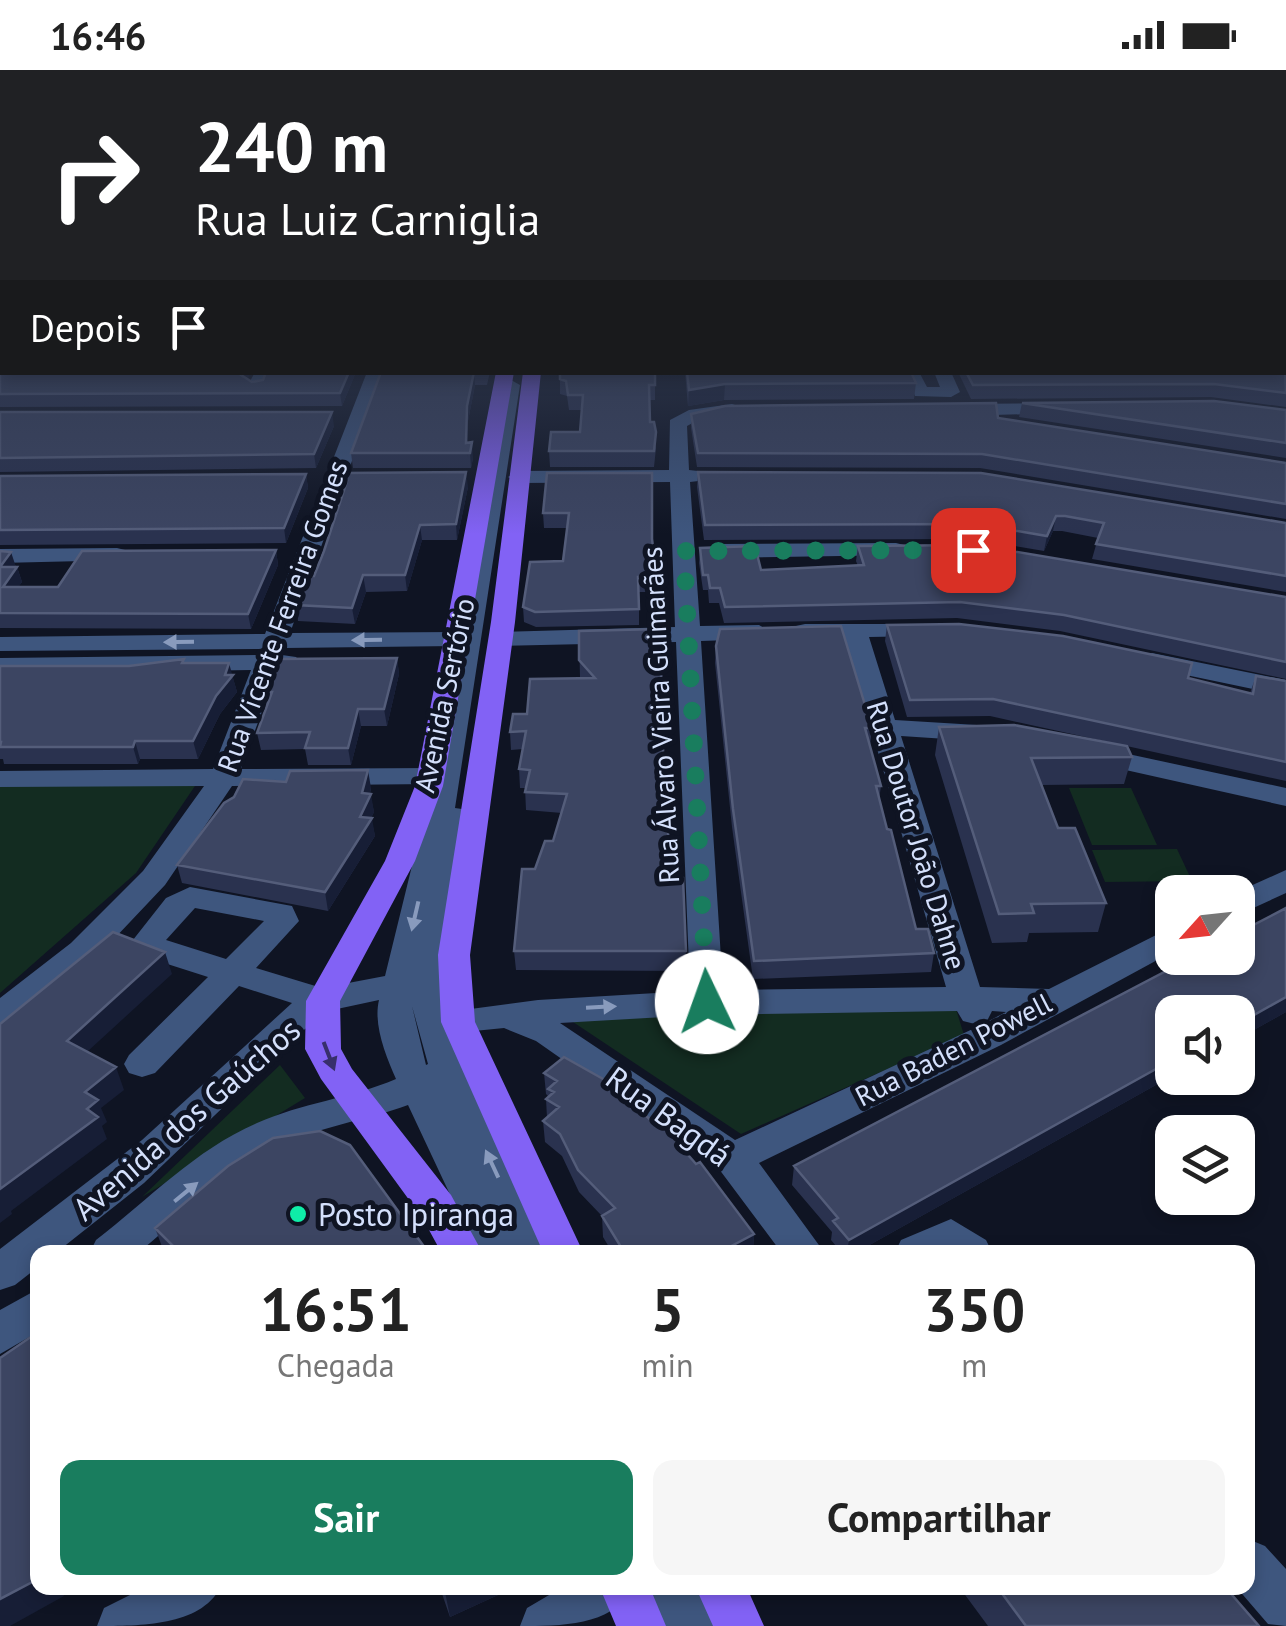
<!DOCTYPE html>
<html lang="pt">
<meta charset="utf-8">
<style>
body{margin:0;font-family:"PT Sans",sans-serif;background:#f6f6f6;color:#222;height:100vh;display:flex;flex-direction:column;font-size:38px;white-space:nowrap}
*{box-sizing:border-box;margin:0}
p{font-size:32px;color:#767676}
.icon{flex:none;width:55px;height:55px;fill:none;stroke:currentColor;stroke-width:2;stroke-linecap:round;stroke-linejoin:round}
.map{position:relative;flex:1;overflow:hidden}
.details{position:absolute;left:30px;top:1175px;width:1225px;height:350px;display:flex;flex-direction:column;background:#fff;border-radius:20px;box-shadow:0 5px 15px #0003}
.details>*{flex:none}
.hud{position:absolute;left:0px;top:0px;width:1288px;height:305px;box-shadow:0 5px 15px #0003;background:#202124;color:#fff;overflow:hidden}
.needle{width:65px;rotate:243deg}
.buttons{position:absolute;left:1155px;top:805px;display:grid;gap:20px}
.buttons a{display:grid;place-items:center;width:100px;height:100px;border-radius:20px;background:#fff;box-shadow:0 5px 15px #0003;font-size:50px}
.pin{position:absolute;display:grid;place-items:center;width:85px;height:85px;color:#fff;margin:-42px;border-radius:20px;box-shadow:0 5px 15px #0006}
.me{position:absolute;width:110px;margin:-55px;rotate:357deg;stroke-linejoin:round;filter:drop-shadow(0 0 8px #0008)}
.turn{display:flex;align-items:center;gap:35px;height:210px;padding:0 30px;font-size:45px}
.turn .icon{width:130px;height:130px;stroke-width:2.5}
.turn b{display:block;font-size:70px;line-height:85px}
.then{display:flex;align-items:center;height:95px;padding:0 30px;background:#0003;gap:20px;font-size:38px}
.eta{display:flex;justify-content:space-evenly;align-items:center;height:170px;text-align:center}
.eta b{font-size:60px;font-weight:800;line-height:70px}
.action{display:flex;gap:20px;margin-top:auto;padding:20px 30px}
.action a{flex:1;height:115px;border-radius:20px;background:#197d5e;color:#fff;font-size:40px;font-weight:800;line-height:115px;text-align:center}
.action a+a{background:#f6f6f6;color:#222}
.status{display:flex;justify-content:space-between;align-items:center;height:70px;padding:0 50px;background:#fff;direction:ltr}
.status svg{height:28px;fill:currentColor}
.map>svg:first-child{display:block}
.green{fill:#132c21}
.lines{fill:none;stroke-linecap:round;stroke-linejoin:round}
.minor{fill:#3e567e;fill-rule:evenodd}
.major{fill:#8262f5;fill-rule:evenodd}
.wall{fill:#2a324f}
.shaded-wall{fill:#171e36}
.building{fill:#3c4562;stroke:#545d7a;stroke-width:2.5}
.oneway{fill:#899bbd}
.oneway2{fill:#372f6c}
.route{stroke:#197d5e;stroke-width:18;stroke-dasharray:0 32.4}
.poi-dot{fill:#0feda8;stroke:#0f1423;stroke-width:4}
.labels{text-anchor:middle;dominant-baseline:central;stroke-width:10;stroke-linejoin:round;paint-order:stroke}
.street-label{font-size:28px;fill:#d4e0fc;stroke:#0f1423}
.near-street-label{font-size:32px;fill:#d4e0fc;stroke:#0f1423}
.near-poi-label{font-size:32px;fill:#d4e0fc;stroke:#0f1423;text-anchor:start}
</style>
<div class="status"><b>16:46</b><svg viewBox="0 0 49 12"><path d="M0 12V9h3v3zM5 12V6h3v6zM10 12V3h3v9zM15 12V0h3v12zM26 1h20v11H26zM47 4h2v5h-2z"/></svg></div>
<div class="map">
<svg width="1286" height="1556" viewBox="0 0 1286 1556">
<rect width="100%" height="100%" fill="#0f1423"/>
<path class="green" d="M197,713l-61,90 -136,120v-208z
M1069,718h62l26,57h-65z
M1177,779l15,32 -87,1 -13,-32z
M955,936l9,29 -223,99 -174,-116z
M280,995l25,33 -163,99z"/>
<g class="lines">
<path class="minor" d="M2,247v10l-2,1v-10z
M255,302h17l-10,19 -6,1 -9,-5z
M367,302h17l-94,261 169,-1 43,-247 9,-5 9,5 -65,423 14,2 5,6 -32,176 6,20 90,-12 152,-9 -14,-349 -175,4 -12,-7 12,-7 174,-5 -5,-145 -152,1 -10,-6 10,-6 151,-1 1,-50 19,-10 43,-6 6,2v8l-38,5 -13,7 2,44 18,2 3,4 -3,4 -17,2 10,144 59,-1 12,7 -12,7 -58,2 22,349 223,-3 -101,-349 -49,-2 -3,-5 3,-5 9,-2h128l3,5 -12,7 -55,1 26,83 82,5 13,8 -13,8 -76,-5 79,251 69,2 123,-62v25l-171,93 -242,118 65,89h-43l-62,-83 -183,-128 -32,-13 -50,5 9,30 90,189h-76l-69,-147c-41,15 -86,21 -126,40 -55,25 -97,70 -143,107h-49l6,-12c52,-40 100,-91 161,-117 45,-20 94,-25 139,-44 -10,-23 -23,-54 -17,-79l-42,9 -32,20 -161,154 -87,69h-19v15l-23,18 -15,5v-41l142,-109 150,-137 -53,-17 -84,87 -13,4 -13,-4 -5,-9 5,-9 79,-78 -75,-24 -4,-8 37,-47 24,-11 102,19 7,15 -43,47 66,20 63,-12 47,-192 -200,2 -67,99 -70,74 -83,66 -12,3v-30l71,-55 72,-72 61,-85 -204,1v-16l213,-2 38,-99 -251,4v-16l257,-3 3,-6 -260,2v-14l265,-3zM456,576l-22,122 -193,1 36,-99 19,-3 4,-5 -4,-5 -14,-2 3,-7zM195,838l69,13 -38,38 -60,-19zM412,936l16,58 -2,1zM957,941l6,10 12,3 12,-3 5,-10 14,1 -29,15 -242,113 -175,-117 139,-8z
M905,302h14l8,15h13l-6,-15h17l9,20 -9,5 -36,-1z
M1062,333l6,2v8l-110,3 -9,-6 9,-6z
M896,473l8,2 3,5 -3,5 -187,3 -11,-7 11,-7z
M117,478l8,2 3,5 -3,5 -125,3v-14z
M1152,583l134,27v16l-143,-30 -4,-5 4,-5z
M1091,676l195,42v18l-205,-46 -4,-6 4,-6z
M1286,800v23l-48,22 -1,-23z
M951,1149l35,21 6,12h-97l6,-12z
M38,1219v43l-38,22v-44z
M1248,1469l17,7 21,23v57l-18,-2 -31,-36h11z
M144,1518h76c-20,38 -80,38 -123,38l7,-18z
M561,1518h151l17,38h-83l-15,-36c-19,36 -71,36 -111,36l7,-18z"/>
<path class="major" d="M0,260h2v10h-2z
M1285,291h1v11h-1z
M496,302h18l-71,414 -28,75 -75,140 1,48 11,20 99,126 31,57h-41l-18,-33 -102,-140 -16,-30 1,-48 79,-140 30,-75z
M523,302h18l-26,250 -45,333 5,67 108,230h-40l-102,-230 -3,-67 53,-333z
M600,1518h50l16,38h-50z
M696,1518h51l17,38h-51z"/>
</g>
<path class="wall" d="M0,297l2,5h249l-4,7 5,3 104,-10 -14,34 -342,1z
M381,302h109l-3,13h-12l-7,36 -1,21 6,16 -2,10h-118l-2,-15z
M560,302h95v28h-6l1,22 6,26 -2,19h-104l-1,-16 31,-19 2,-22h-13l-2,-14 -7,-2z
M685,302h226l5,11 -2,16 -190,1 -36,6z
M958,302h328v35l-75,-10 -240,2z
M1022,333l264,7v48l-267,-41z
M0,342l334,14 -18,42 -316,4z
M691,344l307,4 288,45v56l-306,-51 -283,-1 -6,-39z
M698,402l588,51v69l-194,-33 6,-21 -36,-7h-9l-9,20 -71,-12 -269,1 -7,-53z
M547,403l105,66 4,32v15h-6l-2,6h-9v33l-103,2 -12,-5 -1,-15 40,-46 4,-33h-23l-1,-15z
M306,404l2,14 -22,55 -286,2v-69z
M341,411l127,6 -11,53h-35l-15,51 -41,1 -11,32 -57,-3 -2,-16 18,-29 10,-25 19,-58z
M858,476l428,51v82l-226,-48 -103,-13 -233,5 -5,-20h-10l-1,-13h-5l-4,-27 1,-15 61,22 97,-4 -2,-5z
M276,480l2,15 -27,64 -251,-1v-77l17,16 5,15 -4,5h40z
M887,555l301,53 62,15 6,-17 30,5v100l-296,-65 -83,1 -22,-76z
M579,561l85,157 8,90 14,73 -1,20 -169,-1 -2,-19 21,-82 18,-28 9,-28 -36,-3 -1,-22h-5l-1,-19 4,-20 -12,1 -1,-18 17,-18 53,-36z
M716,576l156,82 -2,18 11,40 -2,14 37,129 18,24 -3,19 -178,7 -21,-152 -17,-164z
M397,588l2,16 -12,52h-26l-10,39h-43l-3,-16 -44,1 -4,-17 10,-27 -3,-14z
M184,593l48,12 5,17 -17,22 -22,45h-58l-2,5h-134l-1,-5h-3v-93h129z
M939,657l193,30 -8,27 -82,1 16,43 48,75 -8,29 -69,1 -2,9 -35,1 -57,-188z
M286,712l85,6 -1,6 4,18 -3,6 4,18 -47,75 -146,-28 -5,-18z
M1286,838v104l-48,27 -66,-27v64l-315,176h-16l-10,-12 1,-8 -40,-47 2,-19z
M564,987l190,177 -1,18h-141l-9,-15 -1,-21 -23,-24 -17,-36 -17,-14 -2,-21 4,-3 -1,-19 2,-3 -2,-2 -2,-21z
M155,1158l273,24h-264z
M440,1518h73l-63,29z
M960,1518h266l33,38h-271z"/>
<path class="shaded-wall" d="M242,302h9l-8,16 -2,-13z
M349,302h7l-14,34 -2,-13z
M474,302l1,13 -7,36 -1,37v-52z
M725,314l-1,16 -36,6 1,-16z
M332,342l2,14 -18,42 -2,-14z
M472,372l1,16 -2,10 -1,-15z
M466,402l2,15 -11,53 -1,-16z
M306,404l2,14 -22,55 -2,-15z
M1056,446l-3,15 -9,20 3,-15z
M420,455l2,15 -15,51 -2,-16z
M276,480l2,15 -27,64 -3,-15z
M11,482l5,15h-16z
M17,497l5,15 -14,20 -5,-15z
M651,501l-1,15 -2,6v-15z
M363,505l3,17 -11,32 -3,-16z
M397,588l2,16 -12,52 -3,-17z
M229,593l8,29 -17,22 -22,45 -5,-18z
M358,639l3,17 -10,39 -3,-17z
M135,671l5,18 -2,5 -5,-17z
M368,700l3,18 -3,12 3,-6 3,18 -5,10 3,-4 3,18 -47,75 -3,-19 35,-75 2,-24z
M165,882l7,22 -97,89 -8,-22z
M1286,927v15l-48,27v-15z
M1172,990v16l-315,176h-10l2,-12z
M116,997l8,23 -23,18 6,14 -5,4 5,13 -96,72 1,3 -12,9v-34l87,-80 -2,-17z
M754,1164l-1,18h-33z
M38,1509v9h24l2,8 -54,30h-10v-27z
M455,1518h58l-63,29 -5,-25z"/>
<path class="building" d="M2,295v7h240l-1,3 11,7 11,-2 3,-8h83l-9,21 -340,1v-27z
M381,302h93l-7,34 -1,37 6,-1 -2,11h-119z
M560,302h95v13h-6l1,37h4l2,10 -2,19h-105l2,-19h29l3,-37h-15l-2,-14 -6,-2z
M687,302h224l5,11 -191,1 -36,6z
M966,302h319l1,21 -72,-9 -241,1z
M1214,331l72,9v33l-264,-40z
M996,333l2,15 288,45v41l-304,-50 -284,-1 -7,-39 34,-8z
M0,342h332l-18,42 -314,4z
M466,402l-10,52 -36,1 -15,50h-42l-11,33 -56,-3 10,-29h8l10,-25 23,-70h-6l3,-8z
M698,402l283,1 305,50v53l-190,-32 8,-21 -39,-7h-9l-9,20 -72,-12 -270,1z
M547,403h105v66l4,32h-5l-3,6h-10l1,32 -104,3 -12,-5 7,-45 33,-1 6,-48h-26z
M306,404l-22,54 -284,2v-54z
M975,475l311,52v65l-222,-47 -104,-13 -235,5 -5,-19h-10l-2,-13h-5l-3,-27 55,-2 6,24 103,-5 -6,-19z
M276,480l-28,64 -248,-1v-62l11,1 -11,15h17l-14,20h55l24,-36z
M959,554l104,12 129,27 -4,15 65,16 3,-18 30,5v81l-293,-63 -83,1 -23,-75z
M841,556l31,102h-7l16,58h-5l11,43 4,1 25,99h12l6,24 -180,8 -21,-152 -17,-163 4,-17z
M660,559l4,159 8,90h11l3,73h-172l8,-82h13l10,-28h8l14,-47 -42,-2 5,-22 -11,-1 7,-38 -16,1 3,-18h14l3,-35 65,-1 -16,-18v-29z
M397,588l-13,51h-26l-10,39h-43l5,-16 -53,1 15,-41h-8l12,-33z
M184,589l-2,4h47l-4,12h8l-17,21 -23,45h-58l-2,6h-133l1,-5h-1v-76h129z
M1014,655l113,21 5,11 -101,1 27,70h17l31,75 -75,1 3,9 -35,1 -60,-187z
M368,700l-6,23 9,1 -11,23 12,1 -47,74 -148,-27 47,-62 10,-6 9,-18 43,3 4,-11z
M1286,838v89l-48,27v-12h-66v48l-323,180 -16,-19 5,-3 -44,-52 397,-208h47v-25z
M113,862l52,20 -98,89 49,26 -31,25 13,8 -11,9 11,8 -98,72v-165z
M564,987l48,27 45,42 4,-2 35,40 4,-2 54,72 -34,18h-96l-22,-36 13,-8 -37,-38 -18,-36 -17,-13 16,-14 -13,-8 8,-7 -6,-3 9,-8 -13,-8z
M320,1061l30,14 78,107h-249l-24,-24 73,-62 45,-28z
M38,1262v247l-38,20v-241z
M998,1518h228l33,38h-233z"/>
<defs><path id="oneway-solid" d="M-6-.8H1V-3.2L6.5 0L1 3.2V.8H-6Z" transform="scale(2.5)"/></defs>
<g class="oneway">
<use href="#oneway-solid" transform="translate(367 570) rotate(179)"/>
<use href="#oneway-solid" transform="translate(179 572) rotate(179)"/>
<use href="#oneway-solid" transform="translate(415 846) rotate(103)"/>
<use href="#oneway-solid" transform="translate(601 937) rotate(-3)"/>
<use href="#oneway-solid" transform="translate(492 1094) rotate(-115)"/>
<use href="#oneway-solid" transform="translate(186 1122) rotate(-39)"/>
</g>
<use class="oneway2" href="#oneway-solid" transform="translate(329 986) rotate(69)"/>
<linearGradient id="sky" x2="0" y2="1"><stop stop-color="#080b13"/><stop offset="0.53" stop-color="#313a50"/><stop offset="1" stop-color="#313a50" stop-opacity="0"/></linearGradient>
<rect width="1286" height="464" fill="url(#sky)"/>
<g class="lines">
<path class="route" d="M707,932l-23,-451 289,-1"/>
</g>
<circle class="poi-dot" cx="298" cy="1144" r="10"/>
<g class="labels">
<g class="street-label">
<text transform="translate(282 546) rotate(-70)">Rua Vicente Ferreira Gomes</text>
<text transform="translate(444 625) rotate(-78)">Avenida Sertório</text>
<text transform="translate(660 645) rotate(-93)">Rua Álvaro Vieira Guimarães</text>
<text transform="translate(917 765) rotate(73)">Rua Doutor João Dahne</text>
<text transform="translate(953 979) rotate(-27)">Rua Baden Powell</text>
</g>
<g class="near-street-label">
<text transform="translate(669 1046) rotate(36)">Rua Bagdá</text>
<text transform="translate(186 1049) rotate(-41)">Avenida dos Gaúchos</text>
</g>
<g class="near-poi-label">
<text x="318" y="1144">Posto Ipiranga</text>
</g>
</g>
</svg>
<div class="buttons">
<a><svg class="needle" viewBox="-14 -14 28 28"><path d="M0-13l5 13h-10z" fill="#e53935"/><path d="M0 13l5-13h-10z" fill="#767676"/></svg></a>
<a><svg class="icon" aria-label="sound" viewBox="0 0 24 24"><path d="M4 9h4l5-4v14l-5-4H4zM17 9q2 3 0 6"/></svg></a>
<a><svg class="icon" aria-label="layers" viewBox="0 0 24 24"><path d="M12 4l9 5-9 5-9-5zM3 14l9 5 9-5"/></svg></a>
</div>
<div class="pin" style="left:973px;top:480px;background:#d93025"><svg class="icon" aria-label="arrive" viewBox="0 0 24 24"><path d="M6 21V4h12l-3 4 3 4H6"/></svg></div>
<svg class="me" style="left:707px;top:932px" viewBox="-20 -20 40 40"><circle r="19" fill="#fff"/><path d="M0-13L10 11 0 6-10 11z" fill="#197d5e"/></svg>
<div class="hud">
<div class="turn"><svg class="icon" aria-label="right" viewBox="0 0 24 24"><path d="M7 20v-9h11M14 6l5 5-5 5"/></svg><div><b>240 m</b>Rua Luiz Carniglia</div></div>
<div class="then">Depois<svg class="icon" aria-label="arrive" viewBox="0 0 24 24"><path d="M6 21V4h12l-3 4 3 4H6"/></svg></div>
</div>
<section class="details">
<div class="eta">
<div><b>16:51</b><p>Chegada</p></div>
<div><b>5</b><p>min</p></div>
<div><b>350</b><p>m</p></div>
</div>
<div class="action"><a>Sair</a><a>Compartilhar</a></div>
</section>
</div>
